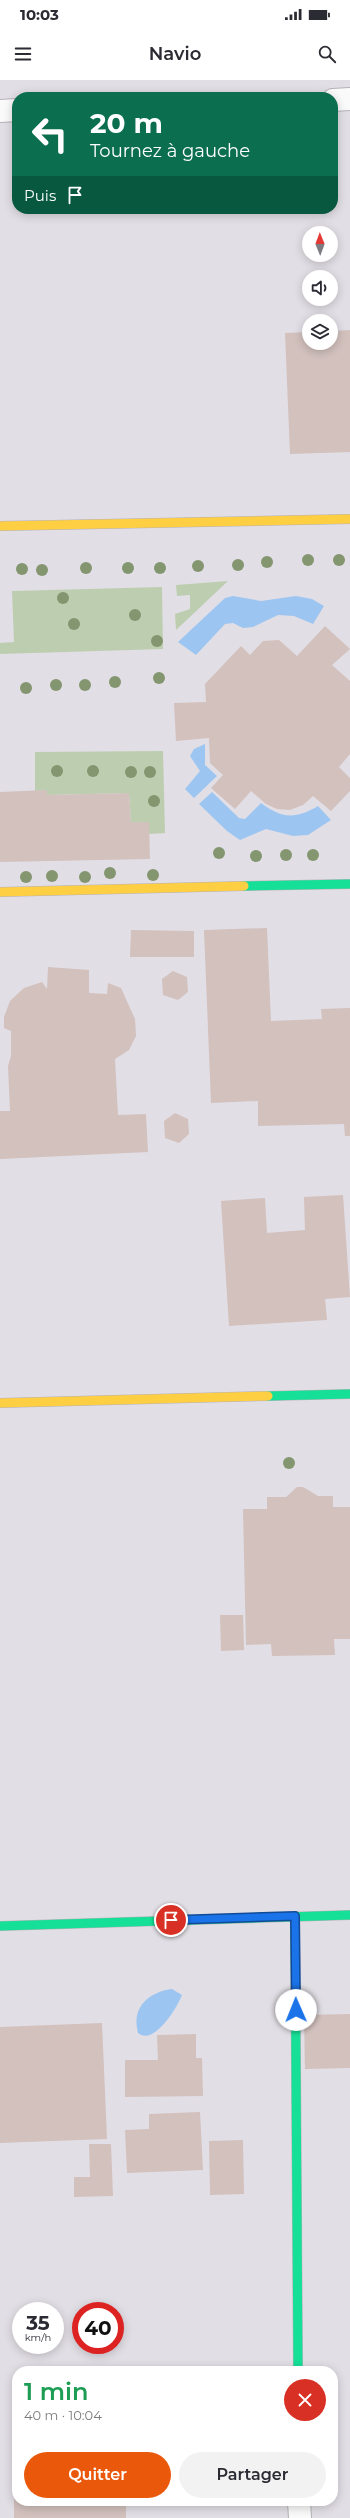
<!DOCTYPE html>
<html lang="fr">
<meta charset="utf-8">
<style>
body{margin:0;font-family:Montserrat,sans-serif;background:#f2f2f3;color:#2b2b33;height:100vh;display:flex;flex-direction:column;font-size:15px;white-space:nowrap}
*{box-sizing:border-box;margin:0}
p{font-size:13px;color:#7c7c81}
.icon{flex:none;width:22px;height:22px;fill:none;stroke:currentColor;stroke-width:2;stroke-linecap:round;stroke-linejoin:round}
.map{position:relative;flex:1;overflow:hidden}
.panel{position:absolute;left:12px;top:2286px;width:326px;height:140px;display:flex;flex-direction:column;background:#fff;border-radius:16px;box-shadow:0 2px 10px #0003}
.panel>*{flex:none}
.guide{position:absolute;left:12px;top:12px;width:326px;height:122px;border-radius:16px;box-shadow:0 2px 10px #0003;background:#0b6e4f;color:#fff;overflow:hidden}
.needle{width:26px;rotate:359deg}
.controls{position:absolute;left:302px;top:146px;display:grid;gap:8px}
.controls a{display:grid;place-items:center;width:36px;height:36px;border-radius:50%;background:#fff;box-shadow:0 2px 10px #0003;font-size:20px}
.speed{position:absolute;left:12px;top:2222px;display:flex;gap:8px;font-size:20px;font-weight:700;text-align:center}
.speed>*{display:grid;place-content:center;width:52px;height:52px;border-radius:50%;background:#fff;box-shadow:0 2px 10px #0003;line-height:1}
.speed small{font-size:10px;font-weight:400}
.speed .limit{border:6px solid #d22;background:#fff;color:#111}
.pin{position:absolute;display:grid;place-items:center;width:34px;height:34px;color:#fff;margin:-17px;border:2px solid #fff;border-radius:50%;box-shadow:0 1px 4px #0007}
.me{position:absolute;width:44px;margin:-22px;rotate:359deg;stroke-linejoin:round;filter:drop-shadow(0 0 3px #0008)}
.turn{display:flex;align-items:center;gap:14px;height:84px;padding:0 12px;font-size:18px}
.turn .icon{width:52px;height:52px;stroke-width:2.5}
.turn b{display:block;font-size:28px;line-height:34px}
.then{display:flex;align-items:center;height:38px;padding:0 12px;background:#0003;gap:8px;font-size:15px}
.round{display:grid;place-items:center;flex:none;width:42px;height:42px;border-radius:21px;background:#f2f2f3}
.summary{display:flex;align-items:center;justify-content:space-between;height:68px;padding:0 12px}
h1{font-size:24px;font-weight:600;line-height:30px;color:#1e9e55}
.primary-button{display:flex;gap:8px;margin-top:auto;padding:8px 12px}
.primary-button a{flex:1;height:46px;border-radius:24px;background:#ea580c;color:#fff;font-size:16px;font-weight:600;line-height:46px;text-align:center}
.primary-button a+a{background:#f2f2f3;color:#2b2b33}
.status{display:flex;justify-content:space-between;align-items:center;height:28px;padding:0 20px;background:#fff;direction:ltr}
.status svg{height:11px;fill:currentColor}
header{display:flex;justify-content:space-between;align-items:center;height:52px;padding:0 12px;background:#fff;font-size:18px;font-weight:600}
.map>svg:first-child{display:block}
.green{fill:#bdceb0}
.water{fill:#9cc6f1}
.building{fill:#d2c1bd}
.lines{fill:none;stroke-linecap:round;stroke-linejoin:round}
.street-casing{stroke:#b5b1b7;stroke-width:24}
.fast-casing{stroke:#b5b1b7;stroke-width:10}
.slow-casing{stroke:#b5b1b7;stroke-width:10}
.street{stroke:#fbfafb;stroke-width:22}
.fast{stroke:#16e098;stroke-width:9}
.slow{stroke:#ffcf43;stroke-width:9}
.tree{fill:#849670}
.route-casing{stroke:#114b97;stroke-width:10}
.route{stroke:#1a73e8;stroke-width:7}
</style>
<div class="status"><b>10:03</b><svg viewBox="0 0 49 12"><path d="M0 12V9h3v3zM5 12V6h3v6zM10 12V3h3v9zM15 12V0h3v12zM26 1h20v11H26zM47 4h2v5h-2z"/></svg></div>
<header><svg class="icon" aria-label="menu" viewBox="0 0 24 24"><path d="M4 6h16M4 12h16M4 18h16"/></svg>Navio<svg class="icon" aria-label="search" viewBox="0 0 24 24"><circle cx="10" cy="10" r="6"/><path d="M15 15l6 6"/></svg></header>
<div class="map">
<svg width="350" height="2438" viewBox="0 0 350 2438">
<rect width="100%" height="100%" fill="#e2dee5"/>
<path class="green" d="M228,501l-52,49 -1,-16 15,-5v-14l-13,1 -1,-11z
M162,507l1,62 -163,5v-11l14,-1 -2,-51z
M163,671l2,82 -16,1v-12h-18l-2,-29 -82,2v-5l-12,1v-39z"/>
<path class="water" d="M233,516l28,5 35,-5 16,3 12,7 -11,18 -19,-8 -16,-1 -25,12 -10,1 -10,-5 -8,1 -29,31 -18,-13 47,-44z
M205,664v21l12,11 -23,22 -9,-9 15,-18 -10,-15 4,-7z
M212,712l27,26 6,1 16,-16c21,16 35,16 57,3l13,14 -23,15 -15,1 -27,-7 -26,11 -13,-9 -28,-27z
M172,1909l10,6c-5,13 -28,51 -44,38 -7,-26 11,-41 34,-44z"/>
<path class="building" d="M350,250v122l-60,2 -5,-121 24,-1v11h22v-12z
M325,546l25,23 -18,16 18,16v73l-11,13 11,11v13l-19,20 -18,-15 -10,9 -13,5 -13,-1 -11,-5 -15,-13 -16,18 -24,-21 12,-13 -13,-12 -1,-25 -33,3 -2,-38 32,-1 -1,-18 36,-38 9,9 13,-14 16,-1 18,16z
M47,710v5l82,-2 2,29h18l1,37 -150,3v-70z
M267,848l4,93 51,-2 -1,-10 29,-1v128h-5l-1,-12 -86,2v-25l-47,2 -7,-173z
M131,850l63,1v26h-64z
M48,887l41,3v23l18,1 1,-11 13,5 14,31 1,17 -7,14 -14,9 3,56 28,-1 2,38 -148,7v-48h10l-2,-45 3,-10v-25l-7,-3v-11l6,-16 14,-13 18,-6 5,7z
M173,891l14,6 1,15 -10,8 -15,-5 -1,-16z
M175,1033l13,6 1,15 -10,9 -14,-5 -1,-17z
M343,1115l7,102 -25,2 2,21 -98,6 -8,-125 44,-3 2,35 38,-3 -1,-33z
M297,1407h6l15,9h15v11h17v132h-16l1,16 -63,1 -1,-12 -25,1 -3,-136h24v-12h19z
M220,1535h23l1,35 -23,1z
M350,1934v54l-45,1 -1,-54z
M102,1943l5,116 -107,4v-116z
M196,1954v24h6l1,38 -78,1v-37h33l-1,-25z
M200,2032l3,58 -76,3 -2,-43 24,-1v-15z
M243,2060l1,54 -34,1 -1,-54z
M89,2064h22l2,52 -39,1v-20h16z
M14,2418h3v3h109v17h-112z"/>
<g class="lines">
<g class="street-casing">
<path id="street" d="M333,20l17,-1
M0,31l17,-1
M299,2421l1,17"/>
</g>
<g class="fast-casing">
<path id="fast" d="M244,806l106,-2
M268,1316l82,-2
M295,1836l3,455
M0,1846l350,-11"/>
</g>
<g class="slow-casing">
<path id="slow" d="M0,446l350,-7
M0,812l244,-6
M0,1323l268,-7"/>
</g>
<use href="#street" class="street"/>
<use href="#fast" class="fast"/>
<use href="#slow" class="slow"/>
</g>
<g class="tree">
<circle cx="308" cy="480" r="6"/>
<circle cx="339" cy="480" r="6"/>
<circle cx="267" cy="482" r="6"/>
<circle cx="238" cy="485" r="6"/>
<circle cx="198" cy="486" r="6"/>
<circle cx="86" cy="488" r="6"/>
<circle cx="128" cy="488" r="6"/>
<circle cx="160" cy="488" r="6"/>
<circle cx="22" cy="489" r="6"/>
<circle cx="42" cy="490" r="6"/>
<circle cx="63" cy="518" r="6"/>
<circle cx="135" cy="535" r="6"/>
<circle cx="74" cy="544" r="6"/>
<circle cx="157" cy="561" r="6"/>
<circle cx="159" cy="598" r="6"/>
<circle cx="115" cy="602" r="6"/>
<circle cx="56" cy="605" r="6"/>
<circle cx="85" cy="605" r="6"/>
<circle cx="26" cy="608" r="6"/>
<circle cx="57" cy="691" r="6"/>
<circle cx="93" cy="691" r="6"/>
<circle cx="131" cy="692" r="6"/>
<circle cx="150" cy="692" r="6"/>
<circle cx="154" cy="721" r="6"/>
<circle cx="219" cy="773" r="6"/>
<circle cx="286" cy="775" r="6"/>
<circle cx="313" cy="775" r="6"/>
<circle cx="256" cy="776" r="6"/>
<circle cx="110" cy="793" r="6"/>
<circle cx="153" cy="795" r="6"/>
<circle cx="52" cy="796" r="6"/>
<circle cx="26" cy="797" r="6"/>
<circle cx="85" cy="797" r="6"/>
<circle cx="289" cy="1383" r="6"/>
</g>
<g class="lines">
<g class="route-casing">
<path id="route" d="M171,1840l124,-4 1,94"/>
</g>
<use href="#route" class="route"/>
</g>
</svg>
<div class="controls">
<a><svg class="needle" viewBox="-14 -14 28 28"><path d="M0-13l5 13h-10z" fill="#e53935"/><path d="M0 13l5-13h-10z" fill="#7c7c81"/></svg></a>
<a><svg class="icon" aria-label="sound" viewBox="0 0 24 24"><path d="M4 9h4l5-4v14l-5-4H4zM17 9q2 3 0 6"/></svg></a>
<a><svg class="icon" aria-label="layers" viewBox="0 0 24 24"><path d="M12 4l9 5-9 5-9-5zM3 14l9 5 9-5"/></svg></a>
</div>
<div class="speed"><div>35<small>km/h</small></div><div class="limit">40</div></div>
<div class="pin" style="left:171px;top:1840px;background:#d93025"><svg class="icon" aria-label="arrive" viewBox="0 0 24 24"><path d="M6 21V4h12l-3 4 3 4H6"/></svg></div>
<svg class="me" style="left:296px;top:1930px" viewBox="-20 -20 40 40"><circle r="19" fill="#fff"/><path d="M0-13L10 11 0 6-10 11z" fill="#1a73e8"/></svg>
<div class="guide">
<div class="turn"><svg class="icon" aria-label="left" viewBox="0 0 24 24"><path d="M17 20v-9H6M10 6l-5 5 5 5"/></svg><div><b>20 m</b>Tournez à gauche</div></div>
<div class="then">Puis<svg class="icon" aria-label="arrive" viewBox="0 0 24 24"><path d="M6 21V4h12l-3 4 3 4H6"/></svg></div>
</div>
<section class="panel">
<div class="summary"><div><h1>1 min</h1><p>40 m · 10:04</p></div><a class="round" style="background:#d93025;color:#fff"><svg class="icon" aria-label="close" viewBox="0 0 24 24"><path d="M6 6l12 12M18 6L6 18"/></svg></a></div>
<div class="primary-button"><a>Quitter</a><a>Partager</a></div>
</section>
</div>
